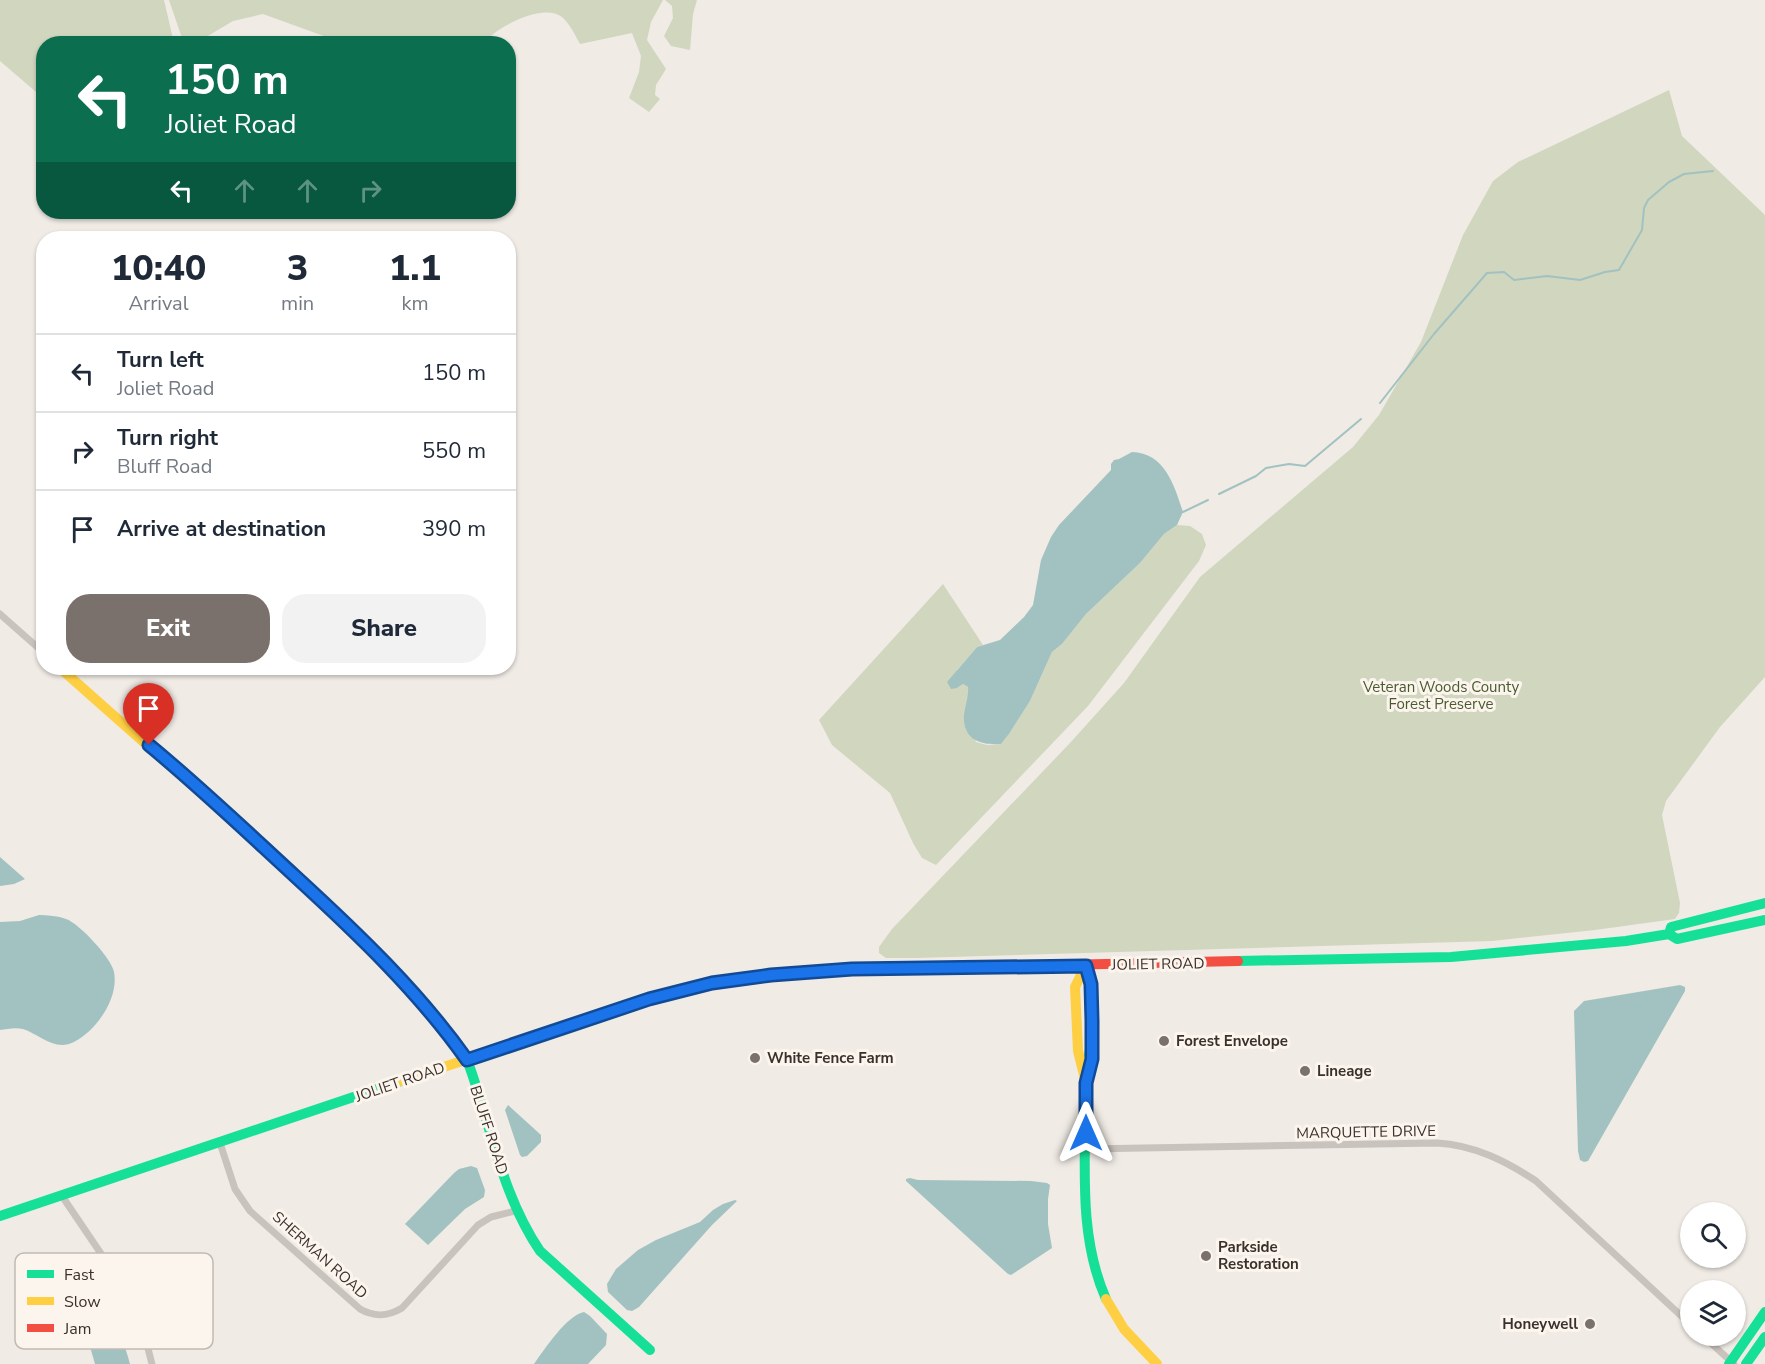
<!DOCTYPE html>
<style>
body{margin:0;font-family:"Nunito Sans",sans-serif;background:#f2f2f3;color:#1f2937;height:100vh;display:flex;flex-direction:column;font-size:22px;white-space:nowrap}
*{box-sizing:border-box;margin:0}
p{font-size:20px;color:#747a83}
.icon{flex:none;width:33px;height:33px;fill:none;stroke:currentColor;stroke-width:2;stroke-linecap:round;stroke-linejoin:round}
.map{position:relative;flex:1;overflow:hidden}
.sheet{position:absolute;left:36px;top:231px;width:480px;height:444px;display:flex;flex-direction:column;background:#fff;border-radius:24px;box-shadow:0 2px 4px #0004}
.sheet>*{flex:none}
.guide{position:absolute;left:36px;top:36px;width:480px;height:183px;border-radius:24px;box-shadow:0 2px 4px #0004;background:#0b6e4f;color:#fff;overflow:hidden}
.buttons{position:absolute;left:1680px;top:1202px;display:grid;gap:12px}
.buttons a{display:grid;place-items:center;width:66px;height:66px;border-radius:50%;background:#fff;box-shadow:0 2px 4px #0004;font-size:30px}
.pin{position:absolute;display:grid;place-items:center;width:51px;height:51px;color:#fff;margin:-62px -26px;border-radius:50% 50% 50% 0;rotate:-45deg;box-shadow:0 0 6px #0007}
.pin .icon{rotate:45deg}
.me{position:absolute;width:66px;margin:-33px;rotate:0deg;stroke-linejoin:round;filter:drop-shadow(0 0 4px #0008)}
.turn{display:flex;align-items:center;gap:21px;height:126px;padding:0 30px;font-size:27px}
.turn .icon{width:78px;height:78px;stroke-width:2.5}
.turn b{display:block;font-size:42px;line-height:51px}
.lanes{display:flex;align-items:center;height:57px;padding:0 30px;background:#0003;justify-content:center;gap:30px;direction:ltr}
.lanes .off{opacity:.35}
.eta{display:flex;justify-content:space-evenly;align-items:center;height:102px;text-align:center}
.eta b{font-size:36px;font-weight:800;line-height:42px}
.action{display:flex;gap:12px;margin-top:auto;padding:12px 30px}
.action a{flex:1;height:69px;border-radius:24px;background:#7a716c;color:#fff;font-size:24px;font-weight:800;line-height:69px;text-align:center}
.action a+a{background:#f2f2f3;color:#1f2937}
ul{padding:0;list-style:none}
li{display:flex;align-items:center;gap:18px;height:78px;padding:0 30px;border-top:2px solid #e0e1e3}
li div{flex:1}
li b{display:block;font-size:22px}
li em{font-style:normal}
.map>svg:first-child{display:block}
.green{fill:#d1d6bf}
.water{fill:#a1c2c1}
.lines{fill:none;stroke-linecap:round;stroke-linejoin:round}
.stream{stroke:#a1c2c1;stroke-width:2}
.street{stroke:#c9c3be;stroke-width:7}
.fast{stroke:#16e098;stroke-width:10}
.slow{stroke:#ffcf43;stroke-width:10}
.jam{stroke:#f24e42;stroke-width:10}
.route-casing{stroke:#114b97;stroke-width:15}
.route{stroke:#1a73e8;stroke-width:10}
.poi-dot{fill:#7a716c;stroke:#fbf5ee;stroke-width:2}
.labels{text-anchor:middle;dominant-baseline:central;stroke-width:6;stroke-linejoin:round;paint-order:stroke}
.park-label{font-size:15px;fill:#4a5a2e;stroke:#fbf5ee}
.street-label{font-size:15px;fill:#3b302b;stroke:#fbf5ee}
.poi-label{font-size:15px;font-weight:bold;fill:#3b302b;stroke:#fbf5ee;text-anchor:start}
.key{fill:#fbf5ee;stroke:#c1bab4;stroke-width:1.5}
.key-label{font-size:16px;fill:#3b302b}
</style>
<div class="map">
<svg width="1765" height="1364" viewBox="0 0 1765 1364">
<rect width="100%" height="100%" fill="#f0ebe5"/>
<path class="green" d="M0,0h164l10,43 -130,1 -1,54 -43,-37z
M169,0h494l-12,22 -4,18 19,29 -10,16 -1,10 5,4 -11,13 -20,-14 10,-26 2,-16 -9,-23 -52,11c-5,-9 -10,-20 -18,-27 -20,-15 -66,11 -79,26h-140l-80,-29 -30,7 -32,19 -17,4z
M665,0h32l-4,14 -3,36 -19,-4 -7,-10 9,-18 -1,-12z
M1669,90l13,46 83,79v462l-45,50 -54,74 -4,14 18,88 -1,10 -4,6 -80,11 -103,11 -576,17h-30l-7,-5v-6l13,-18 178,-186 54,-60 76,-106 153,-130 26,-32 42,-73 42,-107 30,-54 25,-19z
M1177,525l13,1 12,8 4,11 -7,16 -111,145 -152,159 -14,-7 -9,-15 -23,-50 -58,-48 -13,-25 124,-136 40,61 -6,2 -20,23v18l6,-4 5,3 1,10 -2,10 9,35 11,3 14,-1 8,-10 21,-33 22,-49 10,-8 24,-30 54,-51 24,-29z"/>
<path class="water" d="M1132,452c33,1 42,33 51,60l-6,13 -13,9 -24,29 -54,51 -24,30 -10,8 -22,49 -21,33 -8,10c-17,1 -35,-2 -37,-23 -1,-11 5,-22 4,-34l-5,-3 -6,4 -6,1 -4,-7 30,-35 23,-7 24,-23 9,-12 8,-45 10,-23 8,-12 52,-55v-6l3,-4 5,-1z
M0,857l25,22 -11,5 -14,2z
M39,915c9,0 19,1 27,4 13,4 46,40 48,53 5,26 -17,58 -40,70 -19,10 -35,-8 -51,-13 -8,-2 -16,0 -23,1v-108l20,-1z
M1680,985l5,2v4l-97,170 -4,1 -4,-2 -2,-9 -4,-140 10,-10z
M508,1105l33,30v7l-14,14 -5,1 -2,-2 -15,-45z
M471,1166l6,2 8,22 -1,7 -19,12 -37,36 -23,-21 49,-51 5,-4z
M910,1178l8,2 113,1 16,2 3,2 -2,14v25l4,24 -41,27 -3,-1 -102,-93v-2z
M735,1200l2,1 -25,24 -73,82 -7,4 -5,-1 -19,-18 -1,-8 9,-15 22,-19 18,-10 44,-18 13,-12 10,-6z
M94,1292h5c12,13 27,55 31,72h-35l-17,-59 6,-10z
M584,1312l6,4 17,18 -1,11 -18,19h-54c10,-14 33,-49 50,-52z"/>
<g class="lines">
<path class="stream" d="M1380,403l54,-69 53,-61 17,-1 10,8 33,-4 33,4 25,-8 14,-2 23,-40 2,-22 4,-8 21,-18 15,-8 29,-3
M1219,494l37,-18 10,-8 23,-4 16,2 56,-47
M1183,512l25,-12"/>
<path class="street" d="M0,614l44,39
M220,1143l15,46 15,22 110,98c14,8 27,8 42,-1l76,-83 13,-8 24,-6
M1086,1149l351,-6c37,2 69,18 99,38l154,143
M62,1196l71,105 9,24 10,39
M1702,1335l32,29"/>
<path class="fast" d="M1669,934l2,-7 94,-24
M1238,961l213,-4 175,-16 43,-7 8,5 88,-19
M1086,965c11,45 5,73 0,118 -2,16 -1,33 -1,50 -1,56 -2,114 21,166
M442,1026l23,31 5,11c22,62 32,127 70,183l110,99
M0,1216l401,-135
M1729,1364l36,-52
M1746,1364l19,-27"/>
<path class="slow" d="M60,668l227,201 115,112 40,45
M1085,1079l-7,-28 -3,-64 11,-22
M401,1081l269,-88 77,-15 85,-8
M1106,1299l18,30 33,35"/>
<path class="jam" d="M832,970l406,-9"/>
</g>
<g class="lines">
<g class="route-casing">
<path id="route" d="M149,745c51,42 98,87 147,132 61,56 123,115 171,183l182,-61 63,-16 59,-8 81,-6 234,-3 5,18 1,37v38l-6,24v50"/>
</g>
<use href="#route" class="route"/>
</g>
<g class="poi-dot">
<circle cx="1164" cy="1041" r="6"/>
<circle cx="755" cy="1058" r="6"/>
<circle cx="1305" cy="1071" r="6"/>
<circle cx="1206" cy="1256" r="6"/>
<circle cx="1590" cy="1324" r="6"/>
</g>
<g class="labels">
<g class="park-label">
<text x="1441" y="687">Veteran Woods County<tspan x="1441" dy="17">Forest Preserve</tspan></text>
</g>
<g class="street-label">
<text transform="translate(1158 964) rotate(-1)">JOLIET ROAD</text>
<text transform="translate(400 1082) rotate(-19)">JOLIET ROAD</text>
<text transform="translate(489 1130) rotate(72)">BLUFF ROAD</text>
<text transform="translate(1366 1132) rotate(-1)">MARQUETTE DRIVE</text>
<text transform="translate(320 1255) rotate(42)">SHERMAN ROAD</text>
</g>
<g class="poi-label">
<text x="1176" y="1041">Forest Envelope</text>
<text x="767" y="1058">White Fence Farm</text>
<text x="1317" y="1071">Lineage</text>
<text x="1218" y="1247">Parkside<tspan x="1218" dy="17">Restoration</tspan></text>
<text x="1578" y="1324" text-anchor="end">Honeywell</text>
</g>
</g>
<rect x="15" y="1253" width="198" height="96" rx="9" class="key"/>
<rect x="27" y="1270" width="27" height="8" fill="#16e098"/>
<rect x="27" y="1297" width="27" height="8" fill="#ffcf43"/>
<rect x="27" y="1324" width="27" height="8" fill="#f24e42"/>
<g class="key-label">
<text x="64" y="1280">Fast</text>
<text x="64" y="1307">Slow</text>
<text x="64" y="1334">Jam</text>
</g>
</svg>
<div class="buttons">
<a><svg class="icon" aria-label="search" viewBox="0 0 24 24"><circle cx="10" cy="10" r="6"/><path d="M15 15l6 6"/></svg></a>
<a><svg class="icon" aria-label="layers" viewBox="0 0 24 24"><path d="M12 4l9 5-9 5-9-5zM3 14l9 5 9-5"/></svg></a>
</div>
<div class="pin" style="left:149px;top:745px;background:#d93025"><svg class="icon" aria-label="arrive" viewBox="0 0 24 24"><path d="M6 21V4h12l-3 4 3 4H6"/></svg></div>
<svg class="me" style="left:1086px;top:1133px" viewBox="-20 -20 40 40"><path d="M0-17L14 15 0 8-14 15z" fill="#1a73e8" stroke="#fff" stroke-width="4"/></svg>
<div class="guide">
<div class="turn"><svg class="icon" aria-label="left" viewBox="0 0 24 24"><path d="M17 20v-9H6M10 6l-5 5 5 5"/></svg><div><b>150 m</b>Joliet Road</div></div>
<div class="lanes"><svg class="icon" aria-label="left" viewBox="0 0 24 24"><path d="M17 20v-9H6M10 6l-5 5 5 5"/></svg><svg class="icon off" aria-label="ahead" viewBox="0 0 24 24"><path d="M12 20V5M6 11l6-6 6 6"/></svg><svg class="icon off" aria-label="ahead" viewBox="0 0 24 24"><path d="M12 20V5M6 11l6-6 6 6"/></svg><svg class="icon off" aria-label="right" viewBox="0 0 24 24"><path d="M7 20v-9h11M14 6l5 5-5 5"/></svg></div>
</div>
<section class="sheet">
<div class="eta">
<div><b>10:40</b><p>Arrival</p></div>
<div><b>3</b><p>min</p></div>
<div><b>1.1</b><p>km</p></div>
</div>
<ul>
<li><svg class="icon" aria-label="left" viewBox="0 0 24 24"><path d="M17 20v-9H6M10 6l-5 5 5 5"/></svg><div><b>Turn left</b><p>Joliet Road</p></div><em>150 m</em></li>
<li><svg class="icon" aria-label="right" viewBox="0 0 24 24"><path d="M7 20v-9h11M14 6l5 5-5 5"/></svg><div><b>Turn right</b><p>Bluff Road</p></div><em>550 m</em></li>
<li><svg class="icon" aria-label="arrive" viewBox="0 0 24 24"><path d="M6 21V4h12l-3 4 3 4H6"/></svg><div><b>Arrive at destination</b></div><em>390 m</em></li>
</ul>
<div class="action"><a>Exit</a><a>Share</a></div>
</section>
</div>
